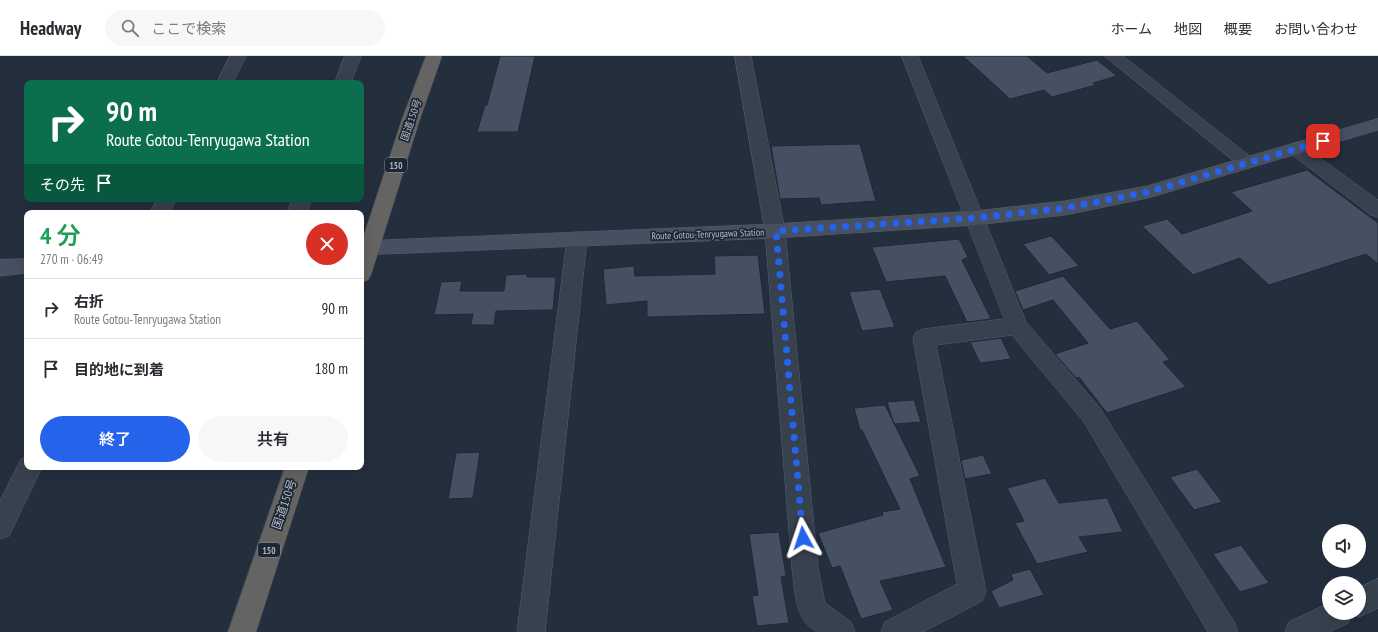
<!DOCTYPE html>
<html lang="ja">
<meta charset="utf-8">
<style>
body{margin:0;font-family:"PT Sans Narrow","Noto Sans JP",sans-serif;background:#f7f7f7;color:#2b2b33;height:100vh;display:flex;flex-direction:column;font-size:15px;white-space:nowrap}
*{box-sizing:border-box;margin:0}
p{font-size:13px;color:#7c7c81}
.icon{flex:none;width:22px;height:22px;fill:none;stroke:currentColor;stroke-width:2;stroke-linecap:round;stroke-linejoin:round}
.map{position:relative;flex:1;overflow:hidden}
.side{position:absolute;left:24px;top:154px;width:340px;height:260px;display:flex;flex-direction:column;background:#fff;border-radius:8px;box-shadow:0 4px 16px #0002}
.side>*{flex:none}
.banner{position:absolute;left:24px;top:24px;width:340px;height:122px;border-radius:8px;box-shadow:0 4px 16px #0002;background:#0b6e4f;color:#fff;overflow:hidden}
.controls{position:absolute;left:1322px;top:468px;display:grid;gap:8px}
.controls a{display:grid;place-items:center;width:44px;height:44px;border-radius:50%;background:#fff;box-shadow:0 4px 16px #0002;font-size:20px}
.pin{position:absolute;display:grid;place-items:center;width:34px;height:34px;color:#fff;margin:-17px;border-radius:8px;box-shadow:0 2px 6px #0006}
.me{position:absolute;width:44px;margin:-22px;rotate:355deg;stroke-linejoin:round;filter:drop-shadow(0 0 3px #0008)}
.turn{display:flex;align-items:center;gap:14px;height:84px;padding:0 16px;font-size:18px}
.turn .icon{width:52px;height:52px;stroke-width:2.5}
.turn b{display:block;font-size:28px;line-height:34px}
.then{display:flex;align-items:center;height:38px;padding:0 16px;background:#0003;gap:8px;font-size:15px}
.round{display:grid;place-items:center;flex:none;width:42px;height:42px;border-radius:21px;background:#f7f7f7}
.headline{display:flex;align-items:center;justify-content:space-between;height:68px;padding:0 16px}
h1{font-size:24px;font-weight:600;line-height:30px;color:#1e9e55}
.primary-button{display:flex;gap:8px;margin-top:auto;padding:8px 16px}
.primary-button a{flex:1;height:46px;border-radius:24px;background:#2563eb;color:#fff;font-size:16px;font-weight:600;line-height:46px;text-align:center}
.primary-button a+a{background:#f7f7f7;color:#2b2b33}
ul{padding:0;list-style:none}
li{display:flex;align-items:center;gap:12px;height:60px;padding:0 16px;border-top:1px solid #e1e1e2}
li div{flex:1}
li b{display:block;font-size:15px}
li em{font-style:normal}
header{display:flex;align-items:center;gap:24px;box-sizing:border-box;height:56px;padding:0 20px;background:#fff;border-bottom:1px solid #e1e1e2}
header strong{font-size:19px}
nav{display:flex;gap:22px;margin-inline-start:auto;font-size:14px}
.search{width:280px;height:36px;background:#f7f7f7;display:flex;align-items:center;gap:10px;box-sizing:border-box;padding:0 14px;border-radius:22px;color:#7c7c81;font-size:15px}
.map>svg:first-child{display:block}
.building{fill:#455162;stroke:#1f2835}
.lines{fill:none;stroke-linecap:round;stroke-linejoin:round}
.minor-casing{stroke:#565f6c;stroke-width:1}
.secondary-casing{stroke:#565f6c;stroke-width:1}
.trunk-casing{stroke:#434c59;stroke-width:1}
.minor{fill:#38414e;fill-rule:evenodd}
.secondary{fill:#465061;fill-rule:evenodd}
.trunk{fill:#656462;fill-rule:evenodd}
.route{stroke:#2563eb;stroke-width:7;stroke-dasharray:0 12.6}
.labels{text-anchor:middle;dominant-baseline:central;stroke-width:3.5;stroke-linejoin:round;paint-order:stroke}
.shield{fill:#1d2633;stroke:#878f9c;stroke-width:1}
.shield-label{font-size:9px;font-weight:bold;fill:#b4bcc9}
.street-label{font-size:10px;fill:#b4bcc9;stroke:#1d2633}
.near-street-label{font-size:12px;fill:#b4bcc9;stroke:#1d2633}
</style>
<header>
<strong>Headway</strong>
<div class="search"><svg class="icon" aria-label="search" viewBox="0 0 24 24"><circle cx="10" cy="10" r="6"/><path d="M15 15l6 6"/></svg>ここで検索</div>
<nav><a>ホーム</a><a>地図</a><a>概要</a><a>お問い合わせ</a></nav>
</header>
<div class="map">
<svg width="1378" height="576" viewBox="0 0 1378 576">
<rect width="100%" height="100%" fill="#242f3e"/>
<path class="building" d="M500,0h35l-17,76h-41l8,-27h2z
M963,0h64l20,17 50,-13 20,16 -24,7 3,2 -44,12 -8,-7 -34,9z
M860,88l16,57 -55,4 -2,-7 -39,1 -9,-53z
M1307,114l71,53v41l-12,-10 -97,31 -29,-27 -47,17 -51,-49 25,-7 15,15 70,-23 -21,-19z
M1051,180l7,7 21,23 -30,9 -26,-31z
M959,183l9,18 -6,3 29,59 -24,3 -22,-46 -59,6 -14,-35z
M758,199l7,59 -118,3v-16l-41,4 -3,-36 31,-3 1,10 80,-2 -1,-18z
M527,218v3h29l-3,33 -57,1 -2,14h-23l2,-11 -39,1 7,-33 21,-1 -2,10h44l2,-16z
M1063,220l47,53 27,-8 33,39 -7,2 23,25 -79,26 -28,-36 -3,1 -21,-24 33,-11 -35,-43 -30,10 -8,-19z
M880,233l15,38 -33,4 -13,-39z
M1001,282l10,21 -31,4 -10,-21z
M914,344l7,22 -27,2 -7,-22z
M885,349l35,71 -10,3 36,88 -66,14 13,29 -32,9 -21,-53 -8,2 -14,-35 65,-18 -1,-3 18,-3 -38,-79h-2l-6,-22z
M480,396l-7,46 -25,1 8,-46z
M983,399l9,19 -27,5 -4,-19z
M1197,413l25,33 -28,8 -24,-33z
M1045,422l14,25 48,-5 16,34 -44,5 9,15 -51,12 -22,-41 9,-2 -17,-33z
M779,476l7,44 -5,1 8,46 -32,3 -5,-30 6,-1 -9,-61z
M1241,489l28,38 -29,9 -27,-38z
M1030,513l14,26 -45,13 -8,-17 22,-11 -2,-6z"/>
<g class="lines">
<g class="minor-casing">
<path id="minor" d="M230,0h16l-13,27h-16z
M345,0h16l-10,27h-16z
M735,0h16l34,175 33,337 7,35 26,19 4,10c-8,0 -32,0 -37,0 -24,-10 -23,-43 -26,-64l-27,-337z
M902,0h16l108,266 74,86 134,214 4,10h-30l-124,-210 -72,-87 -76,10 50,246 -4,10 -59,31h-42l4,-10 72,-38 -44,-246 3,-6 8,-3 80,-10z
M1105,0h18l129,102 3,4 -3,4 -6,2 -6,-2z
M1296,87l6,2 76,55v17l-7,-2 -81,-62 -3,-4 3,-4z
M158,143h18l-6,14h-20z
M293,143h18l-4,14h-20z
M577,176l7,2 3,5 -42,393h-28l50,-393 3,-5z
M27,401v10h15l-33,69 -9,3v-38l21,-42z
M1378,523v29l-19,9 -7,-3 -4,9 -19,9h-44l4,-10 40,-19v10h30v-25z"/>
</g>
<g class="secondary-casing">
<path id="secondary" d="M1378,63v11l-230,68 -83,17 -90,10 -200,13 -414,17v-14l414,-17 200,-13 90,-10 82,-15z
M27,203v14l-27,3v-16z"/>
</g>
<g class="trunk-casing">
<path id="trunk" d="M426,0h16l-22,63 -49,156 -3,5 -7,3v-39l41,-125z
M285,411h24l-53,165h-28z"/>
</g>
<use href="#minor" class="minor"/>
<use href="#secondary" class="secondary"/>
<use href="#trunk" class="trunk"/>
</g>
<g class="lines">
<path class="route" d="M803,482l-27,-307 199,-13 90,-10 83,-16 175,-51"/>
</g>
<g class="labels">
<g class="shield">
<rect x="385" y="102" width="22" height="14" rx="3"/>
<rect x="258" y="487" width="22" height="14" rx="3"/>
</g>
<g class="shield-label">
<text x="396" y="109">150</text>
<text x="269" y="494">150</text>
</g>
<g class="street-label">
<text transform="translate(411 64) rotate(-71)">国道150号</text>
<text transform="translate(708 178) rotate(-2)">Route Gotou-Tenryugawa Station</text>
</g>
<g class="near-street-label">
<text transform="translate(284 448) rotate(-71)">国道150号</text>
</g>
</g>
</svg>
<div class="controls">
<a><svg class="icon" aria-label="sound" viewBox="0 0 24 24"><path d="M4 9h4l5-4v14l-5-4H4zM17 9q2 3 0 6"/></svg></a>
<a><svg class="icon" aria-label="layers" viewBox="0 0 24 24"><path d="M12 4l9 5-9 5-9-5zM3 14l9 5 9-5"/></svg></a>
</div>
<div class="pin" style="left:1323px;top:85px;background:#d93025"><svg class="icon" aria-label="arrive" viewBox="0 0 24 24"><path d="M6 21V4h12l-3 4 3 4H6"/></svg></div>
<svg class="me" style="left:803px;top:482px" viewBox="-20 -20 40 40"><path d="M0-17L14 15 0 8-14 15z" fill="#2563eb" stroke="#fff" stroke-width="4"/></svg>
<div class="banner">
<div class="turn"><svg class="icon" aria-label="right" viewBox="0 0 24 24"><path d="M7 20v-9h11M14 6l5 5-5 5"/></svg><div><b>90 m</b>Route Gotou-Tenryugawa Station</div></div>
<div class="then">その先<svg class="icon" aria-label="arrive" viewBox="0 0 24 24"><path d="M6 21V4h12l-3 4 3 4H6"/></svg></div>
</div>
<section class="side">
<div class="headline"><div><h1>4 分</h1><p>270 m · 06:49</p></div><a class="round" style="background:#d93025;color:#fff"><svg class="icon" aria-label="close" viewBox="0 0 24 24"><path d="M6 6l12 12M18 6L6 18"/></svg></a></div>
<ul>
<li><svg class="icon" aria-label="right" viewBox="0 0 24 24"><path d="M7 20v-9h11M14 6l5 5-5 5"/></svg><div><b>右折</b><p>Route Gotou-Tenryugawa Station</p></div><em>90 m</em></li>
<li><svg class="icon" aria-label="arrive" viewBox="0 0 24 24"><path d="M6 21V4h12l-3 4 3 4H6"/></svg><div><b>目的地に到着</b></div><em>180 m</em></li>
</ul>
<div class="primary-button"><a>終了</a><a>共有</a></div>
</section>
</div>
